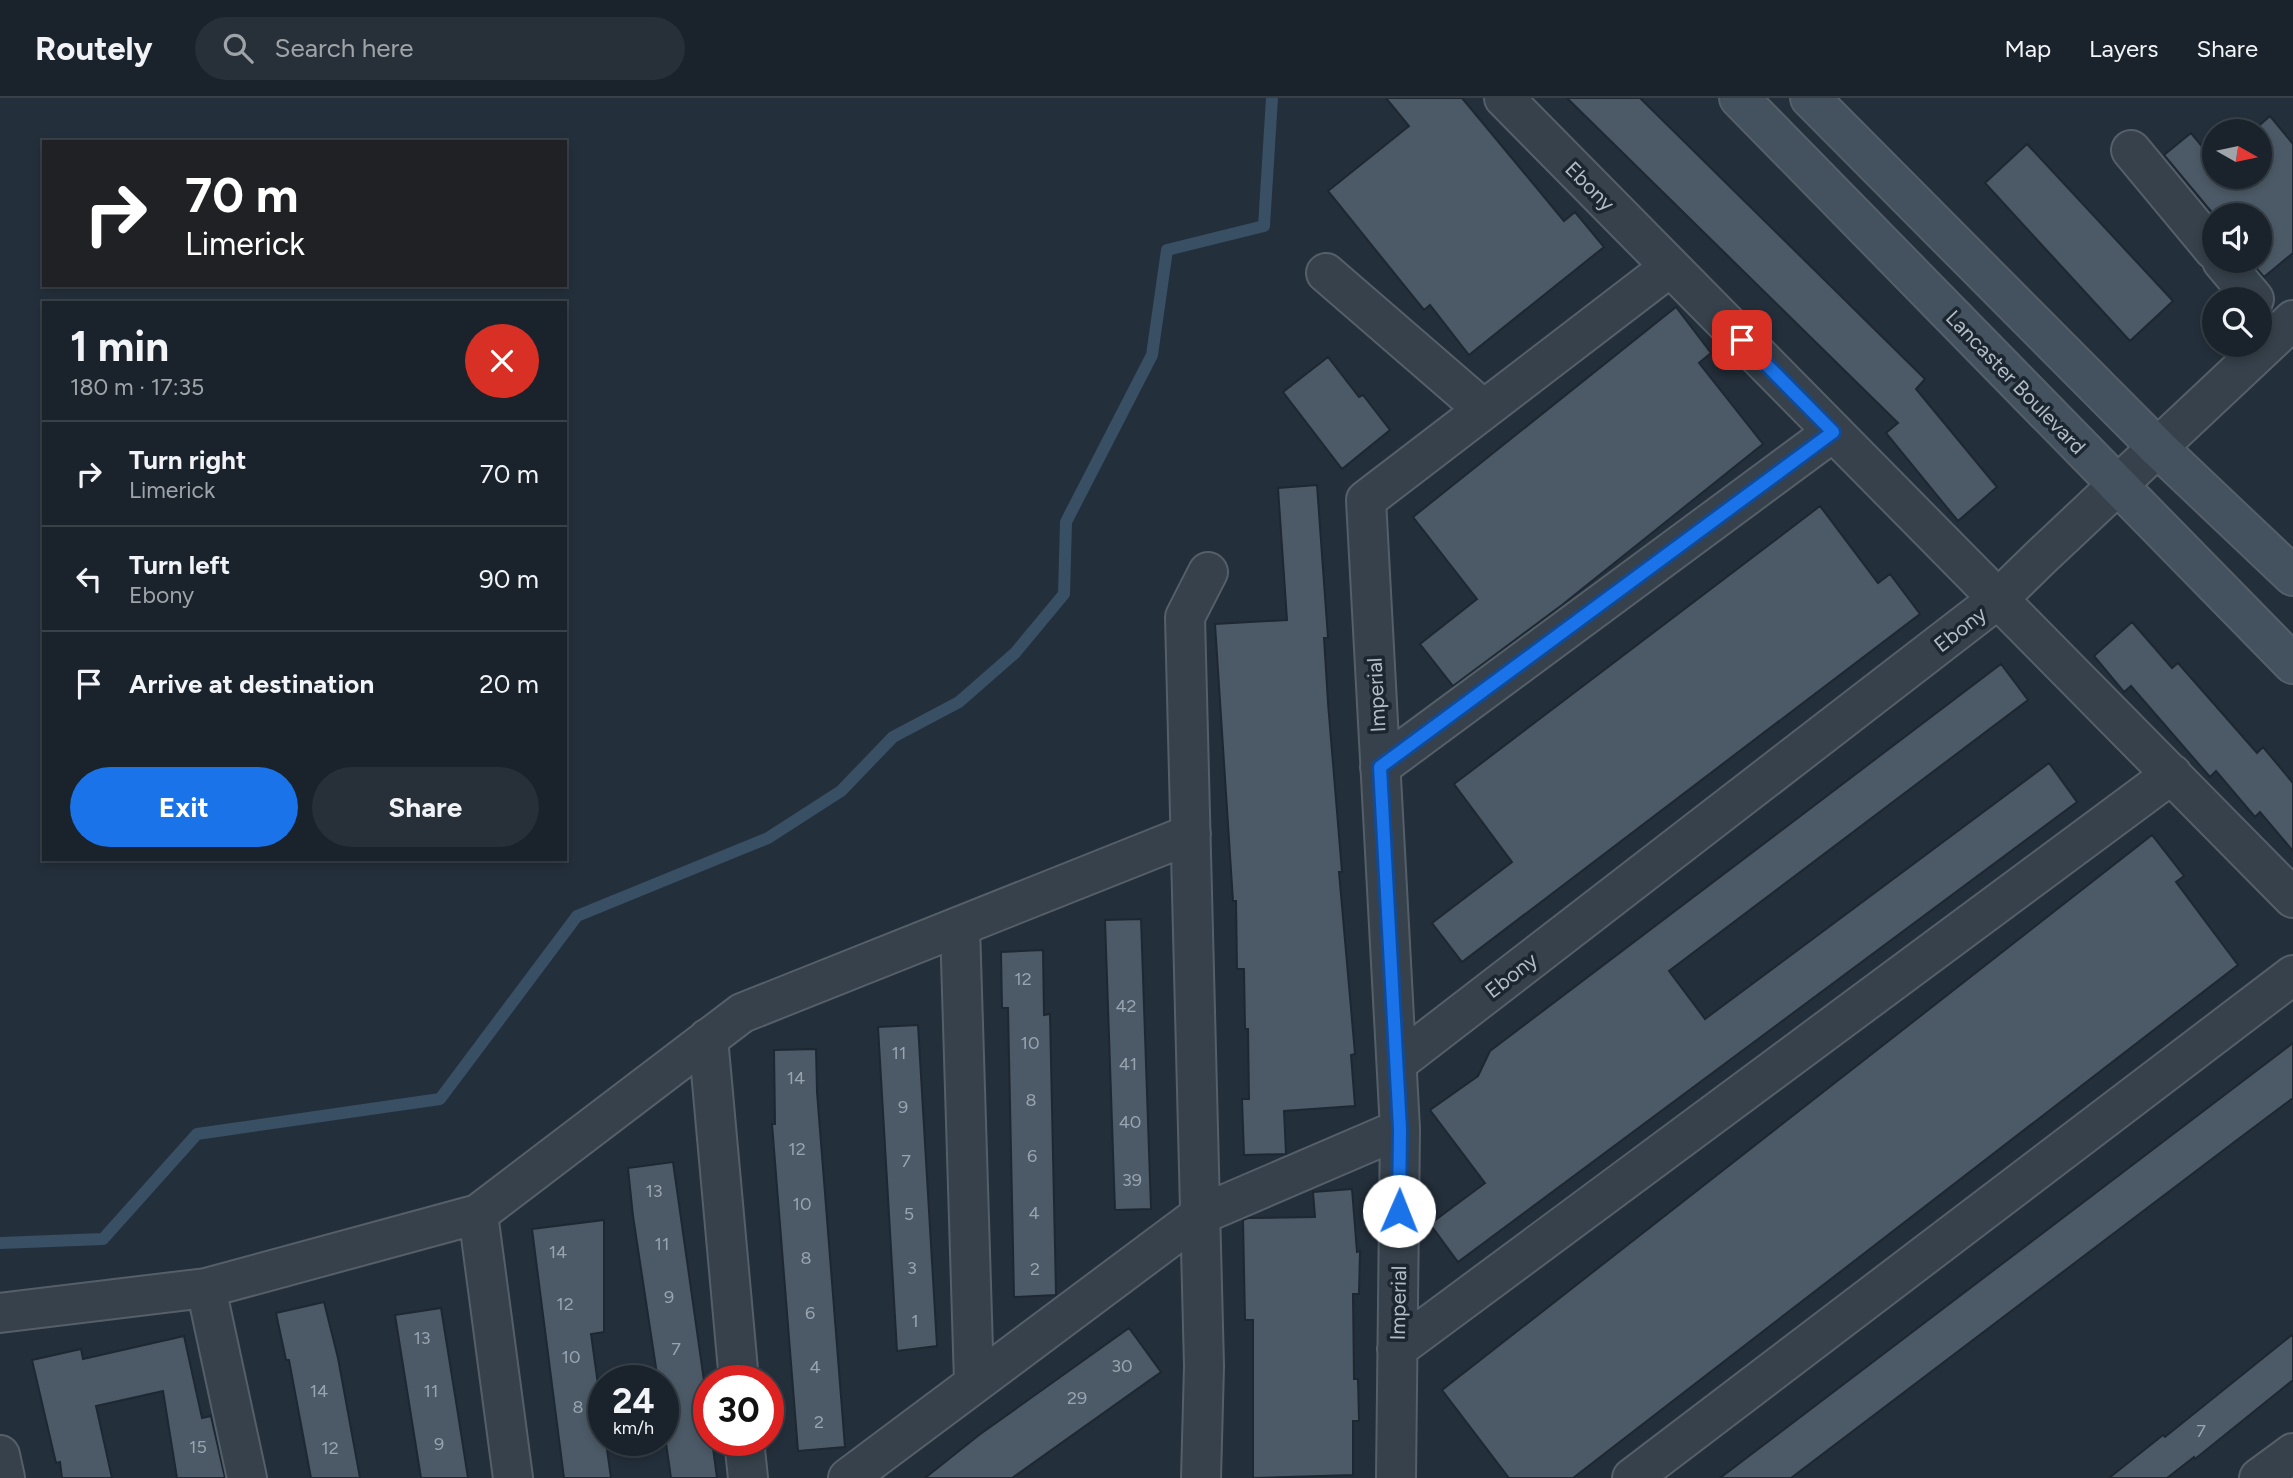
<!DOCTYPE html>
<meta charset="utf-8">
<style>
body{margin:0;font-family:Figtree,sans-serif;background:#272f38;color:#f1f3f6;height:100vh;display:flex;flex-direction:column;font-size:26px;white-space:nowrap}
*{box-sizing:border-box;margin:0}
p{font-size:23px;color:#9fa4a9}
.icon{flex:none;width:38px;height:38px;fill:none;stroke:currentColor;stroke-width:2;stroke-linecap:round;stroke-linejoin:round}
.map{position:relative;flex:1;overflow:hidden}
.sheet{position:absolute;left:42px;top:203px;width:525px;height:560px;display:flex;flex-direction:column;background:#1a232c;border-radius:0px;box-shadow:0 4px 10px #0003,0 0 0 2px #384048}
.sheet>*{flex:none}
.top-card{position:absolute;left:42px;top:42px;width:525px;height:147px;border-radius:0px;box-shadow:0 4px 10px #0003,0 0 0 2px #384048;background:#202124;color:#fff;overflow:hidden}
.needle{width:46px;rotate:99deg}
.controls{position:absolute;left:2202px;top:21px;display:grid;gap:14px}
.controls a{display:grid;place-items:center;width:70px;height:70px;border-radius:50%;background:#1a232c;box-shadow:0 4px 10px #0003,0 0 0 2px #384048;font-size:35px}
.speed{position:absolute;left:588px;top:1267px;display:flex;gap:14px;font-size:35px;font-weight:700;text-align:center}
.speed>*{display:grid;place-content:center;width:91px;height:91px;border-radius:50%;background:#1a232c;box-shadow:0 4px 10px #0003,0 0 0 2px #384048;line-height:1}
.speed small{font-size:18px;font-weight:400}
.speed .limit{border:10px solid #d22;background:#fff;color:#111}
.pin{position:absolute;display:grid;place-items:center;width:60px;height:60px;color:#fff;margin:-30px;border-radius:14px;box-shadow:0 4px 10px #0006}
.me{position:absolute;width:77px;margin:-38px;rotate:1deg;stroke-linejoin:round;filter:drop-shadow(0 0 5px #0008)}
.turn{display:flex;align-items:center;gap:24px;height:147px;padding:0 28px;font-size:32px}
.turn .icon{width:91px;height:91px;stroke-width:2.5}
.turn b{display:block;font-size:49px;line-height:60px}
.round{display:grid;place-items:center;flex:none;width:74px;height:74px;border-radius:37px;background:#272f38}
.summary{display:flex;align-items:center;justify-content:space-between;height:119px;padding:0 28px}
h1{font-size:42px;font-weight:700;line-height:52px}
.cta{display:flex;gap:14px;margin-top:auto;padding:14px 28px}
.cta a{flex:1;height:80px;border-radius:42px;background:#1a73e8;color:#fff;font-size:28px;font-weight:700;line-height:80px;text-align:center}
.cta a+a{background:#272f38;color:#f1f3f6}
ul{padding:0;list-style:none}
li{display:flex;align-items:center;gap:21px;height:105px;padding:0 28px;border-top:2px solid #384048}
li div{flex:1}
li b{display:block;font-size:26px}
li em{font-style:normal}
header{display:flex;align-items:center;gap:42px;box-sizing:border-box;height:98px;padding:0 35px;background:#1a232c;border-bottom:2px solid #384048}
header strong{font-size:33px}
nav{display:flex;gap:38px;margin-inline-start:auto;font-size:24px}
.search{width:490px;height:63px;background:#272f38;display:flex;align-items:center;gap:18px;box-sizing:border-box;padding:0 24px;border-radius:38px;color:#9fa4a9;font-size:26px}
.map>svg:first-child{display:block}
.lines{fill:none;stroke-linecap:round;stroke-linejoin:round}
.stream{stroke:#384f64;stroke-width:12}
.building{fill:#4c5a67;stroke:#1e2832;stroke-width:2}
.minor-casing{stroke:#555f69;stroke-width:42}
.secondary-casing{stroke:#555f69;stroke-width:42}
.minor{stroke:#36414b;stroke-width:38}
.secondary{stroke:#44515e;stroke-width:38}
.route-casing{stroke:#114b97;stroke-width:18}
.route{stroke:#1a73e8;stroke-width:12}
.labels{text-anchor:middle;dominant-baseline:central;stroke-width:7;stroke-linejoin:round;paint-order:stroke}
.number-label{font-size:18px;fill:#98a4af}
.street-label{font-size:21px;fill:#b2bcc7;stroke:#1c2630}
</style>
<header>
<strong>Routely</strong>
<div class="search"><svg class="icon" aria-label="search" viewBox="0 0 24 24"><circle cx="10" cy="10" r="6"/><path d="M15 15l6 6"/></svg>Search here</div>
<nav><a>Map</a><a>Layers</a><a>Share</a></nav>
</header>
<div class="map">
<svg width="2293" height="1380" viewBox="0 0 2293 1380">
<rect width="100%" height="100%" fill="#232f3b"/>
<g class="lines">
<path class="stream" d="M0,1145l103,-4 94,-105 243,-35 137,-183 191,-78 73,-47 52,-54 66,-35 56,-49 49,-59 2,-72 86,-167 15,-105 97,-24 8,-128"/>
</g>
<path class="building" d="M1386,0h76l102,123 11,-9 29,35 -135,108 -39,-50 -6,5 -96,-119 81,-65z
M1567,0h73l285,281 -9,10 81,98 -39,34 -72,-88 12,-10z
M2270,18l23,28v109l-29,24 -14,-16h9v-46h-45l-50,-60 27,-22 23,28v16h45v-46h-6z
M2027,46l146,157 -43,40 -145,-158z
M1676,209l35,46 -12,10 64,81 -201,161 -109,81 -33,-42 57,-45 -64,-82z
M1328,259l31,40 4,-2 27,35 -48,39 -59,-77z
M1317,387l11,153h-4l4,65 14,169h-3l16,182 -4,1 4,51 -71,5 2,43 -42,1 -2,-56h7l-1,-70h-3l-1,-60h-7l-1,-68h-3l-18,-277 72,-4 -9,-132z
M1820,408l58,77 12,-9 30,40 -458,348 -30,-39 80,-61 -58,-78z
M2132,524l40,46 6,-5 79,90 6,-6 30,36v68l-33,-39 -5,5 -39,-46 -6,6 -79,-91 -7,6 -30,-36z
M2001,566l27,36 -359,271 36,48 344,-256 28,39 -619,460 -28,-38 55,-41 -55,-73 48,-34 12,-25z
M2152,737l32,41 -8,6 62,83 -665,513h-64l-67,-88z
M1141,821l10,290 -36,1 -10,-290z
M1043,852l1,65 6,-1 6,281 -42,2 -6,-289h-6l-1,-56z
M918,927l19,321 -40,5 -19,-324z
M2293,945v55l-60,45 -442,335h-71z
M816,951l1,43 28,355 -47,4 -26,-327h3l-1,-74z
M673,1064l36,254v24h3l5,38h-46l-8,-56v-41h-5l-25,-165 -5,-48z
M1352,1091l5,63 3,-1 -1,43h-6l1,85h4l1,42h-6v54l-100,3v-158h-8l-2,-100 5,-2 67,-1 -2,-25z
M604,1122v112l-13,2 20,144h-47l-32,-249z
M324,1204l14,56 22,120h-49l-22,-118h-3l-10,-47z
M441,1210l17,106 10,64h-47l-26,-163z
M1129,1230l32,44 -149,106h-87l54,-43z
M2293,1236v46l-98,79 -1,-2 -27,21h-58l54,-43 2,2z
M184,1238l18,82 9,-2 14,62h-48l-14,-87 -67,15 16,72h-50l-2,-16 -4,1 -24,-103 49,-11 2,10z"/>
<g class="lines">
<g class="minor-casing">
<path id="minor" d="M1504,0l789,800
M2131,52l83,100
M2222,163l32,38
M1326,175l157,136
M1380,669l453,-335
M960,829l14,455
M708,940l31,343
M1397,965l601,-464 42,-41 253,-238
M478,1116l35,264
M206,1190l41,190
M0,1215l206,-25 272,-74 264,-201 449,-179
M1397,1251l775,-575
M744,1342l4,38
M0,1357l5,23
M848,1380l352,-263 200,-86
M1201,1380l3,-112 -19,-749 23,-45
M1396,1380l4,-349 -34,-629 304,-233
M1632,1380l661,-503
M2259,1380l34,-25"/>
</g>
<g class="secondary-casing">
<path id="secondary" d="M1739,0l554,566
M1810,0l348,350 135,128"/>
</g>
<use href="#minor" class="minor"/>
<use href="#secondary" class="secondary"/>
</g>
<g class="lines">
<g class="route-casing">
<path id="route" d="M1399,1113l1,-82 -20,-362 453,-335 -91,-92"/>
</g>
<use href="#route" class="route"/>
</g>
<g class="labels">
<g class="number-label">
<text x="1023" y="881">12</text>
<text x="1126" y="908">42</text>
<text x="1030" y="945">10</text>
<text x="899" y="955">11</text>
<text x="1128" y="966">41</text>
<text x="796" y="980">14</text>
<text x="1031" y="1002">8</text>
<text x="903" y="1009">9</text>
<text x="1130" y="1024">40</text>
<text x="797" y="1051">12</text>
<text x="1032" y="1058">6</text>
<text x="906" y="1063">7</text>
<text x="1132" y="1082">39</text>
<text x="654" y="1093">13</text>
<text x="802" y="1106">10</text>
<text x="1034" y="1115">4</text>
<text x="909" y="1116">5</text>
<text x="662" y="1146">11</text>
<text x="558" y="1154">14</text>
<text x="806" y="1160">8</text>
<text x="912" y="1170">3</text>
<text x="1035" y="1171">2</text>
<text x="669" y="1199">9</text>
<text x="565" y="1206">12</text>
<text x="810" y="1215">6</text>
<text x="915" y="1223">1</text>
<text x="422" y="1240">13</text>
<text x="676" y="1251">7</text>
<text x="571" y="1259">10</text>
<text x="1122" y="1268">30</text>
<text x="815" y="1269">4</text>
<text x="319" y="1293">14</text>
<text x="431" y="1293">11</text>
<text x="1077" y="1300">29</text>
<text x="578" y="1309">8</text>
<text x="819" y="1324">2</text>
<text x="2201" y="1333">7</text>
<text x="439" y="1346">9</text>
<text x="198" y="1349">15</text>
<text x="330" y="1350">12</text>
</g>
<g class="street-label">
<text transform="translate(1590 88) rotate(45)">Ebony</text>
<text transform="translate(2016 284) rotate(46)">Lancaster Boulevard</text>
<text transform="translate(1960 531) rotate(-38)">Ebony</text>
<text transform="translate(1376 597) rotate(-93)">Imperial</text>
<text transform="translate(1511 877) rotate(-38)">Ebony</text>
<text transform="translate(1398 1205) rotate(-89)">Imperial</text>
</g>
</g>
</svg>
<div class="controls">
<a><svg class="needle" viewBox="-14 -14 28 28"><path d="M0-13l5 13h-10z" fill="#e53935"/><path d="M0 13l5-13h-10z" fill="#9fa4a9"/></svg></a>
<a><svg class="icon" aria-label="sound" viewBox="0 0 24 24"><path d="M4 9h4l5-4v14l-5-4H4zM17 9q2 3 0 6"/></svg></a>
<a><svg class="icon" aria-label="search" viewBox="0 0 24 24"><circle cx="10" cy="10" r="6"/><path d="M15 15l6 6"/></svg></a>
</div>
<div class="speed"><div>24<small>km/h</small></div><div class="limit">30</div></div>
<div class="pin" style="left:1742px;top:242px;background:#d93025"><svg class="icon" aria-label="arrive" viewBox="0 0 24 24"><path d="M6 21V4h12l-3 4 3 4H6"/></svg></div>
<svg class="me" style="left:1399px;top:1113px" viewBox="-20 -20 40 40"><circle r="19" fill="#fff"/><path d="M0-13L10 11 0 6-10 11z" fill="#1a73e8"/></svg>
<div class="top-card">
<div class="turn"><svg class="icon" aria-label="right" viewBox="0 0 24 24"><path d="M7 20v-9h11M14 6l5 5-5 5"/></svg><div><b>70 m</b>Limerick</div></div>
</div>
<section class="sheet">
<div class="summary"><div><h1>1 min</h1><p>180 m · 17:35</p></div><a class="round" style="background:#d93025;color:#fff"><svg class="icon" aria-label="close" viewBox="0 0 24 24"><path d="M6 6l12 12M18 6L6 18"/></svg></a></div>
<ul>
<li><svg class="icon" aria-label="right" viewBox="0 0 24 24"><path d="M7 20v-9h11M14 6l5 5-5 5"/></svg><div><b>Turn right</b><p>Limerick</p></div><em>70 m</em></li>
<li><svg class="icon" aria-label="left" viewBox="0 0 24 24"><path d="M17 20v-9H6M10 6l-5 5 5 5"/></svg><div><b>Turn left</b><p>Ebony</p></div><em>90 m</em></li>
<li><svg class="icon" aria-label="arrive" viewBox="0 0 24 24"><path d="M6 21V4h12l-3 4 3 4H6"/></svg><div><b>Arrive at destination</b></div><em>20 m</em></li>
</ul>
<div class="cta"><a>Exit</a><a>Share</a></div>
</section>
</div>
